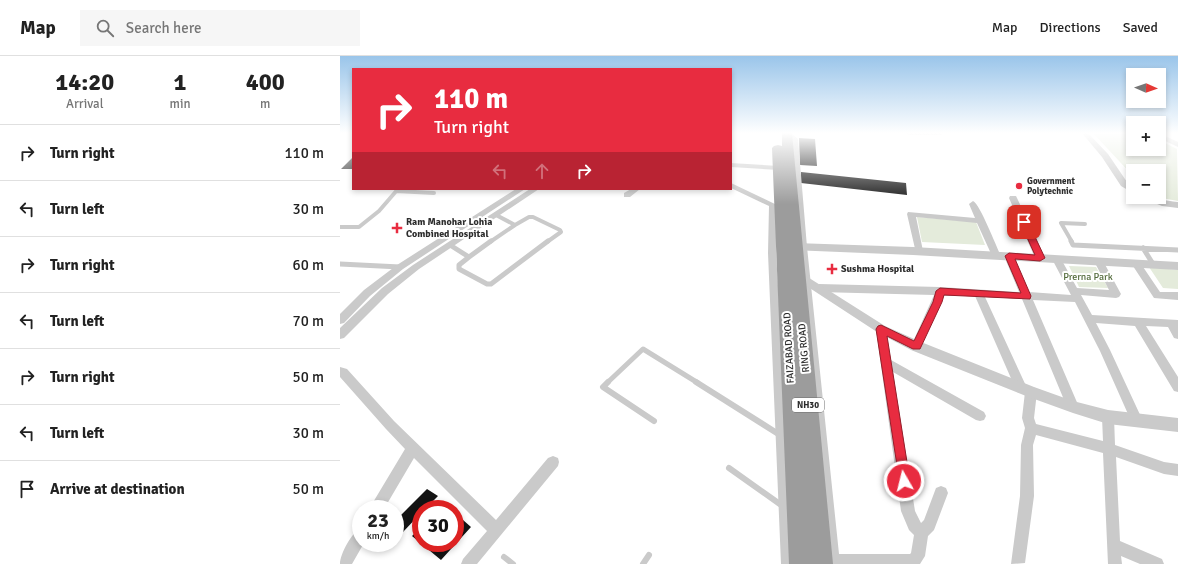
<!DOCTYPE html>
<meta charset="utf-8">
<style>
body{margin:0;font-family:Signika,sans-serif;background:#f6f6f6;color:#222;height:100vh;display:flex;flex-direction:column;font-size:15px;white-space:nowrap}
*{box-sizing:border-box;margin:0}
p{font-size:13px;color:#767676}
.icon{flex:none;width:22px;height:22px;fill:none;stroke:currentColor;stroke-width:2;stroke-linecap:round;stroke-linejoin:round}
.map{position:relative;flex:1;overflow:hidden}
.details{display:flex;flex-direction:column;background:#fff;width:340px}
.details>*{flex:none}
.banner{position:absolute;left:12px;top:12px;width:380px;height:122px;border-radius:0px;box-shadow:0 2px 6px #0003;background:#e82c40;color:#fff;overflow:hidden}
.needle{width:26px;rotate:92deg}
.controls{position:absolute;left:786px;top:12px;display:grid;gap:8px}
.controls a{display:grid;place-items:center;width:40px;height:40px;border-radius:0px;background:#fff;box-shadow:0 2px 6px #0003;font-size:20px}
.speed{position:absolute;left:12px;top:444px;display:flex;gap:8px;font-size:20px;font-weight:700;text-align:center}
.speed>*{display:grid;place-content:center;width:52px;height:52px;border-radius:50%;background:#fff;box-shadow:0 2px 6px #0003;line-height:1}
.speed small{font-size:10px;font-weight:400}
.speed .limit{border:6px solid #d22;background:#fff;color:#111}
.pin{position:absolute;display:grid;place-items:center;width:34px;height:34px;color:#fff;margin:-17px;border-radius:8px;box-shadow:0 2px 6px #0006}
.me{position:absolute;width:44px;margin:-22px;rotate:352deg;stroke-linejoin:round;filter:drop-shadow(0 0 3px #0008)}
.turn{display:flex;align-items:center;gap:14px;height:84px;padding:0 16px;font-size:18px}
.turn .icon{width:52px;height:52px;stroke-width:2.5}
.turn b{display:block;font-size:28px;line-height:34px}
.lanes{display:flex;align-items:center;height:38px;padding:0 16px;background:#0003;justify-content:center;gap:20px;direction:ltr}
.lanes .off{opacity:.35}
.eta{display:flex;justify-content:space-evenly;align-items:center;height:68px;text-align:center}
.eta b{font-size:24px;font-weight:800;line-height:28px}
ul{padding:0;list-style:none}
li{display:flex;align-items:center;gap:12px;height:56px;padding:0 16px;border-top:1px solid #e0e0e0}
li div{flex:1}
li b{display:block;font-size:15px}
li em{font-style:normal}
header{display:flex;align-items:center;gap:24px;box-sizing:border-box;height:56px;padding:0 20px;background:#fff;border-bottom:1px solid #e0e0e0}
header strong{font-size:19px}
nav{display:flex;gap:22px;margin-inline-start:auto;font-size:14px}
.search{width:280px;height:36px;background:#f6f6f6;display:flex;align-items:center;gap:10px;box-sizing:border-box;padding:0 14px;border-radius:0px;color:#767676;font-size:15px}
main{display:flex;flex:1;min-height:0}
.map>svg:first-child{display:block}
.green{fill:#e4ebdb}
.building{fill:#141414}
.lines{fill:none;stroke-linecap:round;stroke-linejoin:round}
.service-far2{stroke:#cacaca;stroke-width:4}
.service-far1{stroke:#cacaca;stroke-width:5}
.service{stroke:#cacaca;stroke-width:6}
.minor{fill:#cacaca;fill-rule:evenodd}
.tertiary{fill:#cacaca;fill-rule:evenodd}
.trunk{fill:#9c9c9c;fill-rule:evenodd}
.route{fill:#e82c40;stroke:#971d2a}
.poi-dot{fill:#e82c40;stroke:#fff;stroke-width:1.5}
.labels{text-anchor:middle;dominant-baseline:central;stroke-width:4;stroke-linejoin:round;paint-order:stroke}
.far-poi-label{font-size:9px;font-weight:bold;fill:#2d2d2d;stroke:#fff;text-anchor:start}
.shield{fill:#fff;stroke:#6c6c6c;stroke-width:1}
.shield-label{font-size:9px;font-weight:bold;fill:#2d2d2d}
.poi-label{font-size:10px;font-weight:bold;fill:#2d2d2d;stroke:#fff;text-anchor:start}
.park-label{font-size:10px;fill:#526a3a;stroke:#fff}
.street-label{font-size:10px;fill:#2d2d2d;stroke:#fff}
</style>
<header>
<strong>Map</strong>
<div class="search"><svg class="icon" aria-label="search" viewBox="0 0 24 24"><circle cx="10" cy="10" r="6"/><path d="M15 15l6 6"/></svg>Search here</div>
<nav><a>Map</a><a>Directions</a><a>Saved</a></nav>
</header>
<main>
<section class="details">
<div class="eta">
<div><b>14:20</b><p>Arrival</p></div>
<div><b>1</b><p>min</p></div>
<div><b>400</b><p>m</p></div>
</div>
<ul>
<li><svg class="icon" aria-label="right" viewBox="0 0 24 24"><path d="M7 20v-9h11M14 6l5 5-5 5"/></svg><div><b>Turn right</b></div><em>110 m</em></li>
<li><svg class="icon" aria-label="left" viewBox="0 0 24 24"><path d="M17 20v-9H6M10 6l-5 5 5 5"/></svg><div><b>Turn left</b></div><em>30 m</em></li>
<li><svg class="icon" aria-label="right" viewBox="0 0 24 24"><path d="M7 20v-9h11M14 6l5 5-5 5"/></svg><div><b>Turn right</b></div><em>60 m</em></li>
<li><svg class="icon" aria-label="left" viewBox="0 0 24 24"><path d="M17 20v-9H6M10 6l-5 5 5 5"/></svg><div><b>Turn left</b></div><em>70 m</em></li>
<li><svg class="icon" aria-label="right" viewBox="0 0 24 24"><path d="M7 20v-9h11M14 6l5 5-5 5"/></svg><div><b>Turn right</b></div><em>50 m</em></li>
<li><svg class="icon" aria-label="left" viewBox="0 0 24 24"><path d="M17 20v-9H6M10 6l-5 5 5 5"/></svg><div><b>Turn left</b></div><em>30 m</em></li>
<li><svg class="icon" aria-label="arrive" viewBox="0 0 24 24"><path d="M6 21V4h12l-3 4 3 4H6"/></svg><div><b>Arrive at destination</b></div><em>50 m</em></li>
</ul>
</section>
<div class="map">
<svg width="838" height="508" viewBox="0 0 838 508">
<rect width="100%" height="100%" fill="#fff"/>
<path class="green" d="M753,77l40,1v15h26v-9l18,9 1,52 -22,-4h3v-26h-26v5z
M577,161l59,5 9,23 -63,-3z
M729,210l27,1 12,21 -29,-1z
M809,211l29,3v19l-15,-1z"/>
<path class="building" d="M459,82l16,1 2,27 -17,-1z
M13,101v12h-12z
M461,116l105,11 1,12 -106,-12z
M87,433l11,7 -13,13h-4v4l-18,19 -8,-7v-4z
M115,457l16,14 -30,33 -29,-24 9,-9v16h34z"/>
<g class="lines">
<path class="service-far2" d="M56,135l38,2
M156,159l19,10 14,-8h4l27,13 1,2 -14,10
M0,171h19l20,-16 19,-22
M150,186l25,-17
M732,186l-11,-19 24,1"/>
<path class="service-far1" d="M731,185l2,4 105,5
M110,189l19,12 -10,8v4l28,15h4l57,-43
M803,192l10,16
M129,201l22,-16
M0,208l60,3
M267,327l36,-34 55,34"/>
<path class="service" d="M268,326l-5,5 51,34
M356,326l84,53
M389,412l55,39
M164,501l9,7
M303,508l6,-9"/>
<path class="minor" d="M445,77h6l7,6 9,108 32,307h71l1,-1 3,-18 -5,-5 -8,-19 -25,-182 1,-3h8l1,3 5,31 93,52 2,4 -2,4 -4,1 -4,-1 -83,-48 22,139 6,12 3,-3 12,-32 5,-2 5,2 2,5 -14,37 -6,6 -3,20 -5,8h-94l-27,-317 -7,-107 -6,-5z
M566,77h38l-3,2h-32z
M742,77h6l20,21 19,28 6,5v6l-12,-7 -19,-29z
M819,77l19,9v5l-19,-9z
M391,107l48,3 4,2 -4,2 -48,-3z
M391,127l46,22 -1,48 19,311h-14l-13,-311 1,-47 -38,-18z
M176,133h9l-122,80 -33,27 -26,27 -4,1v-10l24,-24 33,-25z
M190,133h9l-120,80 -31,25 -44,44 -4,1v-11l42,-40 31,-23z
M291,133h9l-10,8h-6v-4z
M670,140h6l1,2 28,60 -2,2 -3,1 -5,-3 -26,-60z
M800,141c13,0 25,4 38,5v6l-16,-2z
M633,145c7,3 23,45 28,55l-2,2h-6l-16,-35 -61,-6 7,34 -1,2h-6l-9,-39 1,-2 67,6 -6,-14z
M669,197l5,3 15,36 42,3 -19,-36 5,-3 3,1 17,31 32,2 -15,-29 5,-3 3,1 19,35 -2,3 -3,1 -35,-3 11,20 86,5v19l-4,-1 -6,-11 -22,-1 32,51v15l-4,-1 -39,-65 -39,-3 14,27 32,69 -2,4 -4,1 -4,-1 -32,-72 -25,-49 -42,-2 46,107 -2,4 -4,1 -4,-1 -2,-4 -45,-108 -37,-2 42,91 -2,4 -4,1 -4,-1 -42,-96h-31l-23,50 -1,3 -4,1 -4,-1 -1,-3 23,-51 -115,-3 -5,-4 5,-4 121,3 79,5 -15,-36z
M796,204l3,1 21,31h18v8l-24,-2 -23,-35z
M0,311l7,2 47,52 102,99 52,-62 5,-2 5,2 1,4 -1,4 -81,98h-16l2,-5 24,-28 -73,-73 -30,51h-15l36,-60 -19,-20 -46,-52z
M691,331l4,1 2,4 -3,26 2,6 67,17 -1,-24 2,-4 4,-1 4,1 2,4 1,28 49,17 14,2v12l-14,-2 -48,-17 4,84 42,18 2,5h-24l-19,-8 1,8h-14l-5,-111 -67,-18 -3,10 1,51 -9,67 -14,1 9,-68 1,-51 4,-17 -3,-10 3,-26 2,-4z
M21,472v15h3l-12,21h-12c0,-10 12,-32 21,-36z"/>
<path class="tertiary" d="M455,187l118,4 265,15v8l-265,-15 -122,-5 -1,-3 1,-3z
M466,220l79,50 36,16 113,45 39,14 35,9 70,8v14l-70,-8 -35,-11 -47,-17 -115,-46 -34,-18 -75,-49 -2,-3 2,-3z"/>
<path class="trunk" d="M442,77h10l41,431h-44l-17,-416 2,-2 4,-1 4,1z"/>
</g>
<linearGradient id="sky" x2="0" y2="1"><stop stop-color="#9ac5ea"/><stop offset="0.52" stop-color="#fff"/><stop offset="1" stop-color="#fff" stop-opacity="0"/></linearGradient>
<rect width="838" height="148" fill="url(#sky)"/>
<path class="route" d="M681,164h5l2,2 17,36 -5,3 -25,-2 16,37 -1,3 -86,-4 -2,7 -22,47h-7l-26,-13 23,145 -2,4 -4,2 -4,-2 -24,-156 2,-3 3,-1 33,16 19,-39 3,-11 4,-3 81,5 -16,-37 4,-3 26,2 -15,-33z"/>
<g class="poi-dot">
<circle cx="679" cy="130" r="4"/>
<path d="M55 166h4v4h4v4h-4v4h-4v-4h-4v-4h4z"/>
<path d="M490 207h4v4h4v4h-4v4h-4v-4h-4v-4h4z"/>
</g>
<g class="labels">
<g class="far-poi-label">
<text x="687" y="125">Government<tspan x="687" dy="10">Polytechnic</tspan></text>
</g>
<rect class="shield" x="452" y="342" width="32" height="14" rx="3"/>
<g class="shield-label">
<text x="468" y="349">NH30</text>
</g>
<g class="poi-label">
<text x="66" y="166">Ram Manohar Lohia<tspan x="66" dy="12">Combined Hospital</tspan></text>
<text x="501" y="213">Sushma Hospital</text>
</g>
<g class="park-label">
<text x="748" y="221">Prerna Park</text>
</g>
<g class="street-label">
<text transform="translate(449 292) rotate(-93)">FAIZABAD ROAD</text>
<text transform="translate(464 292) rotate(-95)">RING ROAD</text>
</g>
</g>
</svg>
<div class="controls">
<a><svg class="needle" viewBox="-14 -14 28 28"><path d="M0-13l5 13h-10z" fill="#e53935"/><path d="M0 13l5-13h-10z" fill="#767676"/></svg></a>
<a>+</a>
<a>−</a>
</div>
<div class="speed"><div>23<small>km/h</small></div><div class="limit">30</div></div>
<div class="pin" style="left:684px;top:166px;background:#d93025"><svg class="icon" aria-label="arrive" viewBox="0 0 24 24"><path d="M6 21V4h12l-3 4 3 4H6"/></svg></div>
<svg class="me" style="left:564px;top:425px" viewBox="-20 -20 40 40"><circle r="17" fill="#e82c40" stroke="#fff" stroke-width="3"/><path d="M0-11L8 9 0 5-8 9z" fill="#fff"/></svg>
<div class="banner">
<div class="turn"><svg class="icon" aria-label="right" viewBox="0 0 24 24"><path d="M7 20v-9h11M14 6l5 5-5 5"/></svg><div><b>110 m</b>Turn right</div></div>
<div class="lanes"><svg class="icon off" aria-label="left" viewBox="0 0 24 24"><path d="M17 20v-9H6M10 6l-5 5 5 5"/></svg><svg class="icon off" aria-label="ahead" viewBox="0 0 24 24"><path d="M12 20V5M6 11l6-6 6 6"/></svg><svg class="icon" aria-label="right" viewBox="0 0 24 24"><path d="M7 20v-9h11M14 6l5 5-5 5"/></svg></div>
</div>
</div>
</main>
